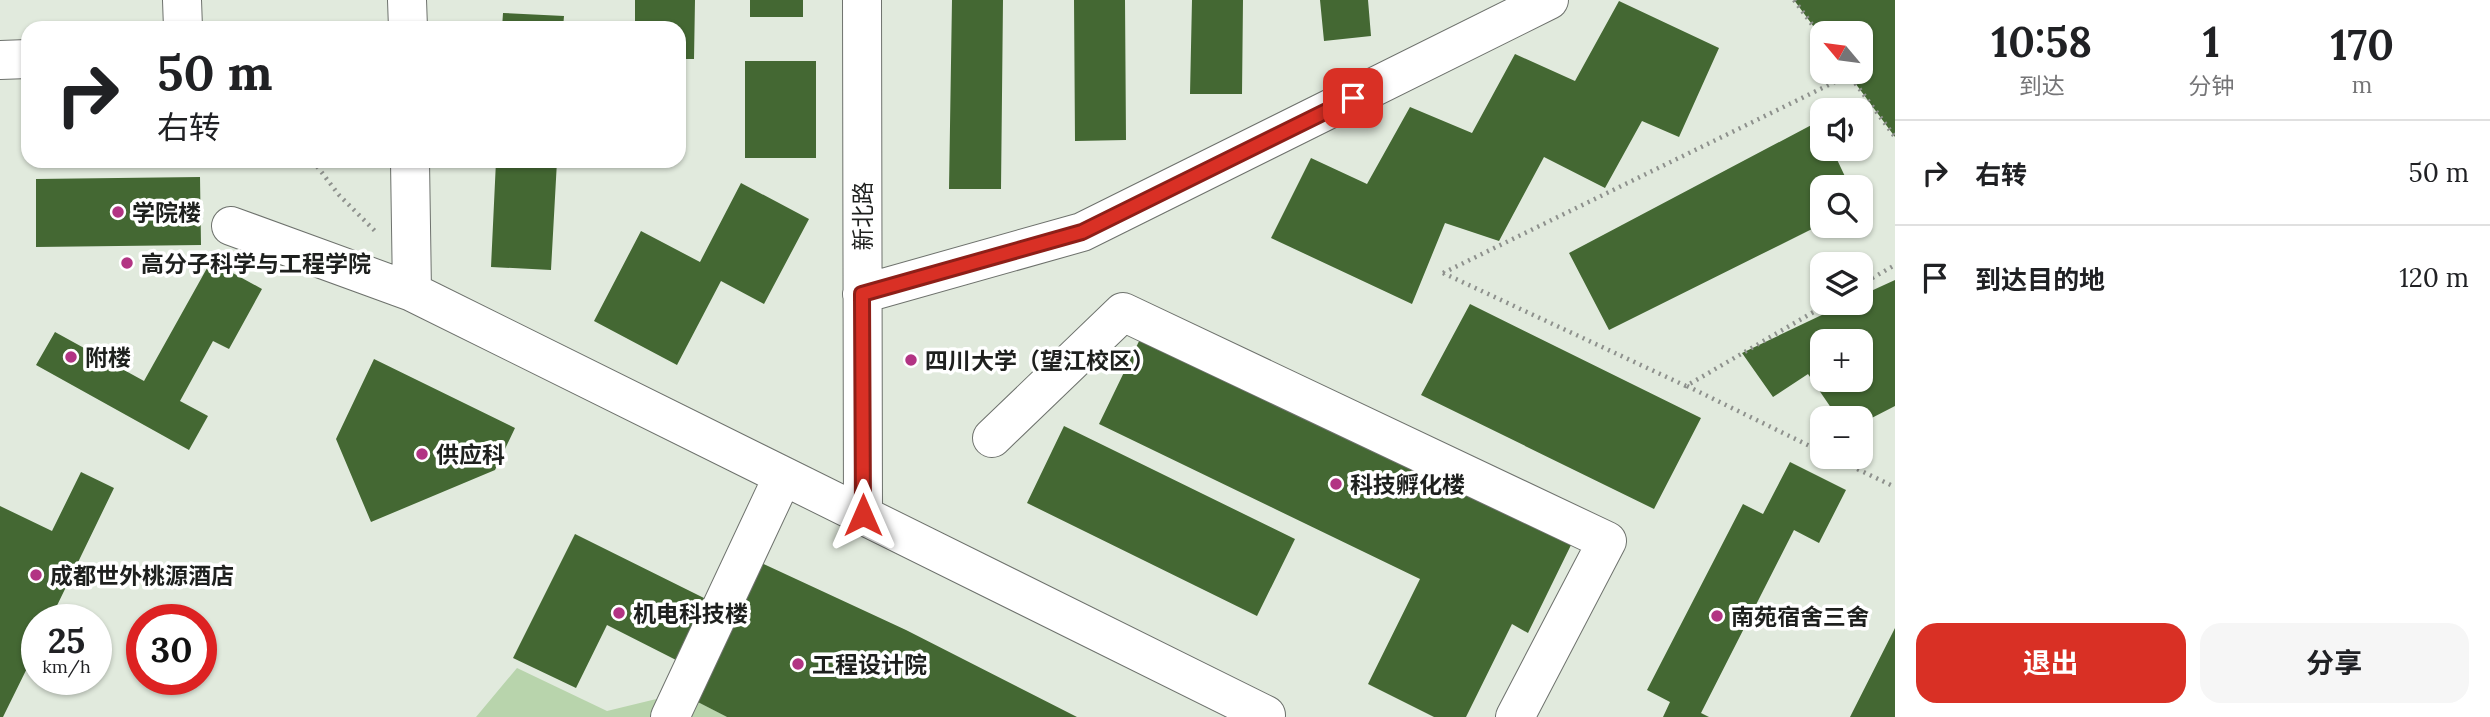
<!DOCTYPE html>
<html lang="zh">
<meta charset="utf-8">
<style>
body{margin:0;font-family:Lora,"Noto Sans SC",serif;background:#f6f6f6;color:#202124;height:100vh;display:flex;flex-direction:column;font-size:26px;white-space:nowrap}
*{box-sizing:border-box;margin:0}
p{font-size:23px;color:#757577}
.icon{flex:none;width:38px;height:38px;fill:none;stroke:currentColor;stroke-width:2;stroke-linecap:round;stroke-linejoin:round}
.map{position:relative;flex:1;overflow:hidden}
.drawer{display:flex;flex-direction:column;background:#fff;width:595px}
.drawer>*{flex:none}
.banner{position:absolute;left:21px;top:21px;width:665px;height:147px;border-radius:21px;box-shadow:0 2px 5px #0004;background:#fff;color:#202124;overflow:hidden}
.needle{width:46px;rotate:299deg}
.fabs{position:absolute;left:1810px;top:21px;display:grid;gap:14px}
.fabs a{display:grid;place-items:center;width:63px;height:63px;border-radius:14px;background:#fff;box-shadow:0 2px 5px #0004;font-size:35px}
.speed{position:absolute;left:21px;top:604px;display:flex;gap:14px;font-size:35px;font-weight:700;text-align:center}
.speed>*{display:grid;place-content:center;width:91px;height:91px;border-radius:50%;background:#fff;box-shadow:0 2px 5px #0004;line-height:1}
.speed small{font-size:18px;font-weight:400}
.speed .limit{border:10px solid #d22;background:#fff;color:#111}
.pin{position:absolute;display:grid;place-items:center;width:60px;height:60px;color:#fff;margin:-30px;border-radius:14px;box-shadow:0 4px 10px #0006}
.me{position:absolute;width:77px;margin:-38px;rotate:0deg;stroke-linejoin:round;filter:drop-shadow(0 0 5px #0008)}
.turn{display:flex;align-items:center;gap:24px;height:147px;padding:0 21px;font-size:32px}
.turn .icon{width:91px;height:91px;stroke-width:2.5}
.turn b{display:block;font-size:49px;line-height:60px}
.eta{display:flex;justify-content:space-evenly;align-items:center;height:119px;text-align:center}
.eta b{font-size:42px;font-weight:700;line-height:49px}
.action{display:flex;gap:14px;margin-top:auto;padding:14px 21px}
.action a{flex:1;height:80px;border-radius:21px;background:#d93025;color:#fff;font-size:28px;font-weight:700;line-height:80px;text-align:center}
.action a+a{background:#f6f6f6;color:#202124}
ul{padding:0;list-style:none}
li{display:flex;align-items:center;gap:21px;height:105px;padding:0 21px;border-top:2px solid #e0e0e0}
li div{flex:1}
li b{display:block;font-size:26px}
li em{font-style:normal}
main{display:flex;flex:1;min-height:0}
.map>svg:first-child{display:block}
.built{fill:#e1eadd;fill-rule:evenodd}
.green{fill:#b8d4ac}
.building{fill:#446833;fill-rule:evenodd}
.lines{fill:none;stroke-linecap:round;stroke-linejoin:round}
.minor-casing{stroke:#6e726d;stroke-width:40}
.path{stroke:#8e918d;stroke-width:4.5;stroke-dasharray:2 5;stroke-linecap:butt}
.minor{stroke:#fff;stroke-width:38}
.route-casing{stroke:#8d1f18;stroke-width:18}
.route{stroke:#d93025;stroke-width:12}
.poi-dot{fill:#b23483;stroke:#fff;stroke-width:2.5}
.labels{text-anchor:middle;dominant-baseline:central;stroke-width:7;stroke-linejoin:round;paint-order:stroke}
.poi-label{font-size:23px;font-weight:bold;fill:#1e201e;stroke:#fff;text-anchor:start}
.street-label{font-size:23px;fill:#1e201e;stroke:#fff}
</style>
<main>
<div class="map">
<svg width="1895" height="717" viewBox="0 0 1895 717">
<rect width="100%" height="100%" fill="#eff3ed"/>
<path class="built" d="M0,0h1895v717h-1895zM28,28h651v133h-651zM1822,33h38v39h-38zM1822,110h38v39h-38zM1822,187h38v39h-38zM1822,264h38v39h-38zM1822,341h38v39h-38zM1822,418h38v39h-38zM37,620h59v59h-59zM142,620h59v59h-59z"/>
<path class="green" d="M517,668l90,43 74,-18 46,24h-251z"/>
<path class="building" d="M635,0h60l-1,59h-15v-31h-44z
M750,0h53v17h-53z
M952,0h51l-2,189h-52z
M1074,0h51l1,140 -51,1z
M1192,0h51l-1,94h-52z
M1320,0h48l3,36 -47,5z
M1794,0h101v137l-48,-65h13v-39h-38v5z
M1619,1l100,47 -40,89 -37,-16 -37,67 -61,-31 -45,84 -54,-18 -33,81 -141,-66 40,-80 56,26 43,-77 62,26 43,-79 60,27z
M503,13l61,3 -1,12h-61z
M745,61h71v97h-71z
M1819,121l3,6v22h10l18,38h-28v37l-213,106 -40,-77z
M496,161h61l-6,109 -60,-3z
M200,177l1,68 -165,2v-68z
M741,183l68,36 -45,85 -43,-23 -44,84 -83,-44 47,-90 59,31z
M211,261l51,28 -33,60 -16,-8 -33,60 28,15 -19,34 -153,-85 19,-33 89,49z
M1895,280v126l-35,18v-6h-22l-30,-44 -35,23 -31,-44 105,-50h13v-7zM1822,341h38v39h-38z
M1470,304l231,114 -47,91 -233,-114z
M1142,335l430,208 -44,90 -16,-9 -46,93h-32l-66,-33 52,-105 -321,-155z
M374,359l141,69 -20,42 -124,52 -35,-83z
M1064,426l231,113 -38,77 -230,-113z
M1790,462l56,28 -27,53 -25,-13 -93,183 8,4h-46l7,-15 -23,-12 96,-186 20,10z
M81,472l33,16 -64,132h-13v28l-34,69h-3v-211l52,25z
M575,534l133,66 -30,61 -71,-36 -31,63 -63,-30z
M755,560l151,70 171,87h-350l-37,-19z
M1895,628v89h-45z"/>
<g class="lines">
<g class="minor-casing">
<path id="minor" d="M182,0l1,28
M407,0l1,28
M862,0l1,515
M0,60l28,-1
M410,161l2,131 854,423 -1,2
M231,226l181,66
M862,294l220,-62 467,-232
M992,438l131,-126 484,229 -92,176
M670,717l113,-241"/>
</g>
<path class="path" d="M1794,0l28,38
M1847,72l48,65
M313,161l26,34 38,38
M1443,273l406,-198
M1443,273l243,113 143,-83
M1860,285l35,-20
M1687,386l135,66
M1832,457l63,30"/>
<use href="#minor" class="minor"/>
</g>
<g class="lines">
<g class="route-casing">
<path id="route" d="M863,515l-1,-221 220,-62 271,-134"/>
</g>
<use href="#route" class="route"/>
</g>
<g class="poi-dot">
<circle cx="118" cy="212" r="7"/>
<circle cx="127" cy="263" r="7"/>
<circle cx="71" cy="357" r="7"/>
<circle cx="911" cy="360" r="7"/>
<circle cx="422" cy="454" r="7"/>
<circle cx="1336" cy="484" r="7"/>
<circle cx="36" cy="575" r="7"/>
<circle cx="619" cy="613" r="7"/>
<circle cx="1717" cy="616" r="7"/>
<circle cx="798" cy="664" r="7"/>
</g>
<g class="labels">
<g class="poi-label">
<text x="132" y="212">学院楼</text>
<text x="141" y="263">高分子科学与工程学院</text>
<text x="85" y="357">附楼</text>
<text x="925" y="360">四川大学（望江校区）</text>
<text x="436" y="454">供应科</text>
<text x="1350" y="484">科技孵化楼</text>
<text x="50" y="575">成都世外桃源酒店</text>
<text x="633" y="613">机电科技楼</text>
<text x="1731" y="616">南苑宿舍三舍</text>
<text x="812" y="664">工程设计院</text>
</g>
<g class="street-label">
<text transform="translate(862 216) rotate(-90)">新北路</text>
</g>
</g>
</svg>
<div class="fabs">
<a><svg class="needle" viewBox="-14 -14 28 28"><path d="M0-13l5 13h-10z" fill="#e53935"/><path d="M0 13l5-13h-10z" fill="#757577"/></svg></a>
<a><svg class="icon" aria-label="sound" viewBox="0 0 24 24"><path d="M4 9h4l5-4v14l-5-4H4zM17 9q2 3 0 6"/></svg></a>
<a><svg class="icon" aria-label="search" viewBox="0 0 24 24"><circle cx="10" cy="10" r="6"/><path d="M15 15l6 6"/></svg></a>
<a><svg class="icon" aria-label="layers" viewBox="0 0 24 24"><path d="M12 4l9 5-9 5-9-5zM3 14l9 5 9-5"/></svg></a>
<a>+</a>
<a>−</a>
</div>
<div class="speed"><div>25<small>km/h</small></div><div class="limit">30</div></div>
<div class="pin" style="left:1353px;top:98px;background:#d93025"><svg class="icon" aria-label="arrive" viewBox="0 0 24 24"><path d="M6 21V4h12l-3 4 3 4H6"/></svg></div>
<svg class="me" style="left:863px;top:515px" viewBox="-20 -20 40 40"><path d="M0-17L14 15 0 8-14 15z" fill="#d93025" stroke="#fff" stroke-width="4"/></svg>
<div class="banner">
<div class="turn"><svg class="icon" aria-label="right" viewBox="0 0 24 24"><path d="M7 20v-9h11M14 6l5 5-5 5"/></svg><div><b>50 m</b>右转</div></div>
</div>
</div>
<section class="drawer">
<div class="eta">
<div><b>10:58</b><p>到达</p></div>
<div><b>1</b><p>分钟</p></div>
<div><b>170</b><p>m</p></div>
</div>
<ul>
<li><svg class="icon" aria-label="right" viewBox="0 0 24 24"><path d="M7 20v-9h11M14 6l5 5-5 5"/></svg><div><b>右转</b></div><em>50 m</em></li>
<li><svg class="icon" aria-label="arrive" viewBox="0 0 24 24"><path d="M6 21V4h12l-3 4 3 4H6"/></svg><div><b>到达目的地</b></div><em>120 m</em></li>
</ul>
<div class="action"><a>退出</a><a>分享</a></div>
</section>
</main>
